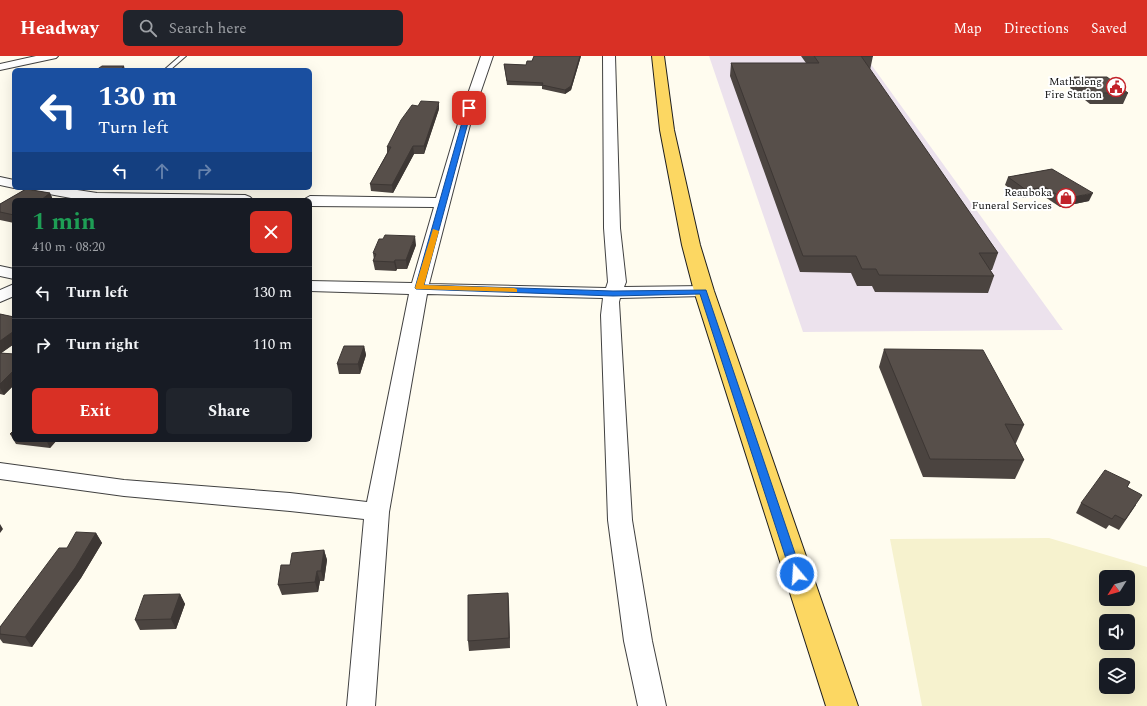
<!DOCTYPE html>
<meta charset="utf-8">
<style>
body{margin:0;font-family:Spectral,serif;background:#20242c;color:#f1f3f6;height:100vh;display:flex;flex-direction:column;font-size:15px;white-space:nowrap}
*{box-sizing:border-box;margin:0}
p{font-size:13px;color:#9ea1a6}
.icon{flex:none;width:22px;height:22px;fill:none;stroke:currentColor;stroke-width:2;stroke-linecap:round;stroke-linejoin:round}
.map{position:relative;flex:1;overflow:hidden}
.panel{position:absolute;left:12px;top:142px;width:300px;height:244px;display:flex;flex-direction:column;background:#171b24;border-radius:6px;box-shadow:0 4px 16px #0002}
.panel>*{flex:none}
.hud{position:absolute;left:12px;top:12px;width:300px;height:122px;border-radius:6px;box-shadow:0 4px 16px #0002;background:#1a4fa0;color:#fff;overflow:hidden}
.needle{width:26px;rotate:233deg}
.controls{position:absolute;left:1099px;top:514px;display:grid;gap:8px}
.controls a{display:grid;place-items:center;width:36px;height:36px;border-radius:6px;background:#171b24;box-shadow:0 4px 16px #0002;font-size:20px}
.pin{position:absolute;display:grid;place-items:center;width:34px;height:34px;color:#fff;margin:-17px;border-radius:8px;box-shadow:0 2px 6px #0006}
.me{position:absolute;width:44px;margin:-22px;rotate:342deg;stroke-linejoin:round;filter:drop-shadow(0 0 3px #0008)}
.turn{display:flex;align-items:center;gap:14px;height:84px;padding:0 20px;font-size:18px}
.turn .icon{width:52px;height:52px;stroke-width:2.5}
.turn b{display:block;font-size:28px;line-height:34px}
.lanes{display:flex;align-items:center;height:38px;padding:0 20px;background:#0003;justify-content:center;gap:20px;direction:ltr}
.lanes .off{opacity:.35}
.round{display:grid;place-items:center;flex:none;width:42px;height:42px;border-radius:6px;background:#20242c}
.head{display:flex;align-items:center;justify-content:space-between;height:68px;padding:0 20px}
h1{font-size:24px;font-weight:700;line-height:30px;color:#1e9e55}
.cta{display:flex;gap:8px;margin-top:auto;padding:8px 20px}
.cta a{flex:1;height:46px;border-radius:6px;background:#d93025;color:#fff;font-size:16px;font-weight:700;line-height:46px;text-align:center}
.cta a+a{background:#20242c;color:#f1f3f6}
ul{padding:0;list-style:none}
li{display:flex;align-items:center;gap:12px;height:52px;padding:0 20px;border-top:1px solid #363941}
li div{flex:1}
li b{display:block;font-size:15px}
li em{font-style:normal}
header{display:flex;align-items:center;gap:24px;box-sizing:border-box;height:56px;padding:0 20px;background:#d93025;color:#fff}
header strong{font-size:19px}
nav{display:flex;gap:22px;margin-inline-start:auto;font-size:14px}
.search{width:280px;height:36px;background:#20242c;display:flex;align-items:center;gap:10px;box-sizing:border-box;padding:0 14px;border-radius:6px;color:#9ea1a6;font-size:15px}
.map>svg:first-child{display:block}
.industrial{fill:#ece2ed}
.farmland{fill:#f6f2ce;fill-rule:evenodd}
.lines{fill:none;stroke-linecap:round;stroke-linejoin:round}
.service-casing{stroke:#414141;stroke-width:2}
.minor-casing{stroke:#414141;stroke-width:2}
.primary-casing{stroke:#1f1f1f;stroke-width:2}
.service{fill:#fff;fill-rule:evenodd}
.minor{fill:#fff;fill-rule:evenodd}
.primary{fill:#fcd762;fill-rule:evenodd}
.wall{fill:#4b4440}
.shaded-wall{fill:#3d3734}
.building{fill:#574f4a;stroke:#3d3734}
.route{fill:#1a73e8;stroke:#114b97}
.slow{fill:#f59e0b}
.labels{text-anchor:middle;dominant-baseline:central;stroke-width:4;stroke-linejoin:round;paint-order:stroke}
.far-poi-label{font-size:11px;fill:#0e0e0e;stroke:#fff;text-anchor:end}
</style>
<header>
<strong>Headway</strong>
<div class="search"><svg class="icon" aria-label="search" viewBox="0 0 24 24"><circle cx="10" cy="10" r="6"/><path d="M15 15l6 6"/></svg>Search here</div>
<nav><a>Map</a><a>Directions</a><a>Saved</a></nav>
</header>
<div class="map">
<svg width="1147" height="650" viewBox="0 0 1147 650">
<rect width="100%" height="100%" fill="#fffcef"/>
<path class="industrial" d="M709,0h156l198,274 -260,2z"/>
<path class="farmland" d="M1049,482l98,29v139h-225l-32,-167zM1106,521h22v22h-22zM1106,565h22v22h-22zM1106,609h22v22h-22z"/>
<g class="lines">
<g class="service-casing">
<path id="service" d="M180,0h6l-16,14h-6z"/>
</g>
<g class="minor-casing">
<path id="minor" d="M36,0h22l-2,2 -56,12v-6z
M481,0h12l-21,61 -43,167 177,4 2,-6 -4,-54 -1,-172h12l5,172 6,54 -2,5 80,-1 6,1 3,4 -3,4 -6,1 -84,2 -1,4 13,218 20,121 14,65h-28l-14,-65 -16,-121 -7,-205 2,-17 -176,-4 -38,218 -14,194h-28l17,-187 -74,-8 -166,-15 -124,-17v-16l124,17 166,13 77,9 42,-208 -99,-3v-10l102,2 22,-76 -124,-1v-6h-7l7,-4 126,2 24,-81z
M0,121l14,3v8h2h-2l-14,-3z
M31,132h33l33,5 148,2 5,2 3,3h-171l-44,-8 -5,-1z
M0,210l14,3v10l-14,-3z
M14,228v12l-14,6v-12z"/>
</g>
<g class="primary-casing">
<path id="primary" d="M652,0h12l10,74 26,115 14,46 144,415h-32l-132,-415 -12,-46 -22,-115z"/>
</g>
<use href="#service" class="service"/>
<use href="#minor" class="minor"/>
<use href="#primary" class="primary"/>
</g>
<path class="wall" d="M534,0h47l-10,34 -6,4 -23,-5v-3l-35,-1 -3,-21 22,1 6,-4z
M801,0h72l-3,14 128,183 -6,17h-2l4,6 -6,17 -113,-1 -3,-6h-15l-6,-13 -51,-1 -70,-196 1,-13h75z
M1074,21l54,16 -5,11h-33l-20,-16z
M439,53l-15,45h-10l-21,39 -22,-2 -1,-7 17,-31v-6z
M1052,113l37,32 -29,6 -18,-12 -19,3 -18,-13 3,-8z
M26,133l24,4 3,7h-39v23l-14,-3v-16z
M416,189l-9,24h-10l-1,2 -21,-1 -2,-9 1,-1 -1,-7z
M0,258l14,3v27l-13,9 13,1v31l-10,10 -4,-1z
M364,290l2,9 -6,19h-21l-2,-10z
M884,293l140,76 -8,18h-1l9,17 -9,19 -92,-2 -44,-110z
M14,374v10h43l-7,8 -34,-4 -6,-10z
M1130,426l-3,6 9,17 -17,25 -10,-5 -3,4 -30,-16 5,-10z
M96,477l6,10 -21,35 -49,69 -29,-4 -3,-4v-12l67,-79z
M324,494l3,10 -3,21h-4l-2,11 -36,3 -4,-10 12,-20z
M508,537l2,55 -41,3 -1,-10z
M180,538l5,10 -9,25 -36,1 -5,-10z"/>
<path class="shaded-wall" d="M580,0h1l-10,34 -6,4v-4z
M124,10l1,4h-5z
M439,46v7l-15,45v-8z
M413,90l1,8 -21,39 -1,-8z
M1045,131l-3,8 -19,3 3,-8z
M50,137l3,7h-12z
M1093,137l-4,8 -29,6 4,-8z
M415,180l1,9 -9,24 -1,-9z
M395,204l2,9 -1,2 -2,-9z
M14,275v13l-14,10v-13z
M364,290l2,9 -6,19 -2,-10z
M12,316l2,4v9l-10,10 -4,-7v-4z
M46,384h11l-7,8z
M0,468l3,5 -3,4z
M96,477l6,10 -21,35 -49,69 -7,-10z
M324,494l3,10 -3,21 -3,-10z
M317,515l3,10 -2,11 -3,-10z
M508,537l1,9 1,46 -1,-10z
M180,538l5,10 -9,25 -5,-10z"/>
<path class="building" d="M534,0h46l-9,30 -6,4 -23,-5 1,-2 -36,-2 -3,-17 22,1 1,-4h5z
M814,0h59h-12l137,197h-19l15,23 -115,-1 -3,-6h-14l-6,-13h-53l-72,-193h88z
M102,10h22l-4,4h-24z
M1074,21h33l21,16h-34z
M421,45l18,1 -15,44h-11l-21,39 -22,-1 21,-37h-4l14,-27 11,-15 6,1z
M1052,113l41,24 -29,6 -19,-12 -19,3 -18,-13z
M26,133l24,4 -9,7h-27v15l-14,-3v-8z
M385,179l30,1 -9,24h-11l-1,2 -21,-1 3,-7 -3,-1 6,-14h4z
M0,258l14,3v14l-14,10z
M344,290h20l-6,18h-21z
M884,293l99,1 41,75 -19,-1 19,36 -94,-1z
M0,297l14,1v18h-2l-12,12z
M14,374v4h-4z
M1105,414l25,12 -3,5 15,8 -17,25 -10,-5 -3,4 -31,-16z
M76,476l20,1 -21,35 -50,69 -25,-3v-7l59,-79h8z
M324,494l-3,21h-4l-2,11 -37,3 3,-20h9l2,-12z
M508,537l1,45 -41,3v-46z
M180,538l-9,25 -36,1 9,-25z"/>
<path class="route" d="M469,50l3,2 -48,177 189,6 93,-1 96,284 -1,3h-8l-2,-3 -91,-280 -87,2 -197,-7 -1,-1 51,-180z"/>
<path class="slow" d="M433,173l6,2 -15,54 90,3 3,1v3l-101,-3 -1,-1z"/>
<defs>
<g id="civic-ring" transform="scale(1)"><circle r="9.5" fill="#fff" stroke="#c22229" stroke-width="1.5"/><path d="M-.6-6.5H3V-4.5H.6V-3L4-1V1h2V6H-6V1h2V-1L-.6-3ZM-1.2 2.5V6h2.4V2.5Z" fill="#c22229"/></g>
<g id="shop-ring" transform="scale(1)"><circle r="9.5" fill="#fff" stroke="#c22229" stroke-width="1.5"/><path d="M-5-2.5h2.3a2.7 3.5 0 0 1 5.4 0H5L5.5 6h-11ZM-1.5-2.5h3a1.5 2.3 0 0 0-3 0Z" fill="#c22229"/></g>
</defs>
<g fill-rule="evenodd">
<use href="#civic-ring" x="1116" y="31"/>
<use href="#shop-ring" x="1066" y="142"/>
</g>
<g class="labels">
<g class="far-poi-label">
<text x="1102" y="25">Matholeng<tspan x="1102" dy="13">Fire Station</tspan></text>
<text x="1052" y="136">Reauboka<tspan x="1052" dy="13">Funeral Services</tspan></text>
</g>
</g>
</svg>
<div class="controls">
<a><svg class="needle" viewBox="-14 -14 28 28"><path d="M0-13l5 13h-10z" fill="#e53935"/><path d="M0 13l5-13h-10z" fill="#9ea1a6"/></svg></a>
<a><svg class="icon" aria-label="sound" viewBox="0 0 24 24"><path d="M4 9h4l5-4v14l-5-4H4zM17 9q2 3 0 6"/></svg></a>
<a><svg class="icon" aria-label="layers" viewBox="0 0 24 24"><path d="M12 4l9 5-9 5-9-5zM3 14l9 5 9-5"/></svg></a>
</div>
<div class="pin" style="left:469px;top:52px;background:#d93025"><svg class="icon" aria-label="arrive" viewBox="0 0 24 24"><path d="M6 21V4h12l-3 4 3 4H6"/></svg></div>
<svg class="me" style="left:797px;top:518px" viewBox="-20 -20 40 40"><circle r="17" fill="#1a73e8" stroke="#fff" stroke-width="3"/><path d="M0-11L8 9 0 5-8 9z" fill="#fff"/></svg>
<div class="hud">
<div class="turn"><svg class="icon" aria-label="left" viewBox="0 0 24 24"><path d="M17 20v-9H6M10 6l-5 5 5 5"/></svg><div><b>130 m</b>Turn left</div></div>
<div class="lanes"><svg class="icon" aria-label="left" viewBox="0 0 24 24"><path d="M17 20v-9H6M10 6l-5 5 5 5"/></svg><svg class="icon off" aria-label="ahead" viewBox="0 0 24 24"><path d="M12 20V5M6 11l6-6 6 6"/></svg><svg class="icon off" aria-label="right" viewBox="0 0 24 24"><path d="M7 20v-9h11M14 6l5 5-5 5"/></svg></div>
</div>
<section class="panel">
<div class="head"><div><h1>1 min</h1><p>410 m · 08:20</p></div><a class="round" style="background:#d93025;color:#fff"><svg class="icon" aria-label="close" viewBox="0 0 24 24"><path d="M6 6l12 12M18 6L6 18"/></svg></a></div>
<ul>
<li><svg class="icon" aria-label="left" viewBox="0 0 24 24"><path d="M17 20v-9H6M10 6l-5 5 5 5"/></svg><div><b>Turn left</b></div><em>130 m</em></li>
<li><svg class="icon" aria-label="right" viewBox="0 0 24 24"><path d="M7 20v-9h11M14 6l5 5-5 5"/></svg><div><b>Turn right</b></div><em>110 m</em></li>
</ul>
<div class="cta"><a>Exit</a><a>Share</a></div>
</section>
</div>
